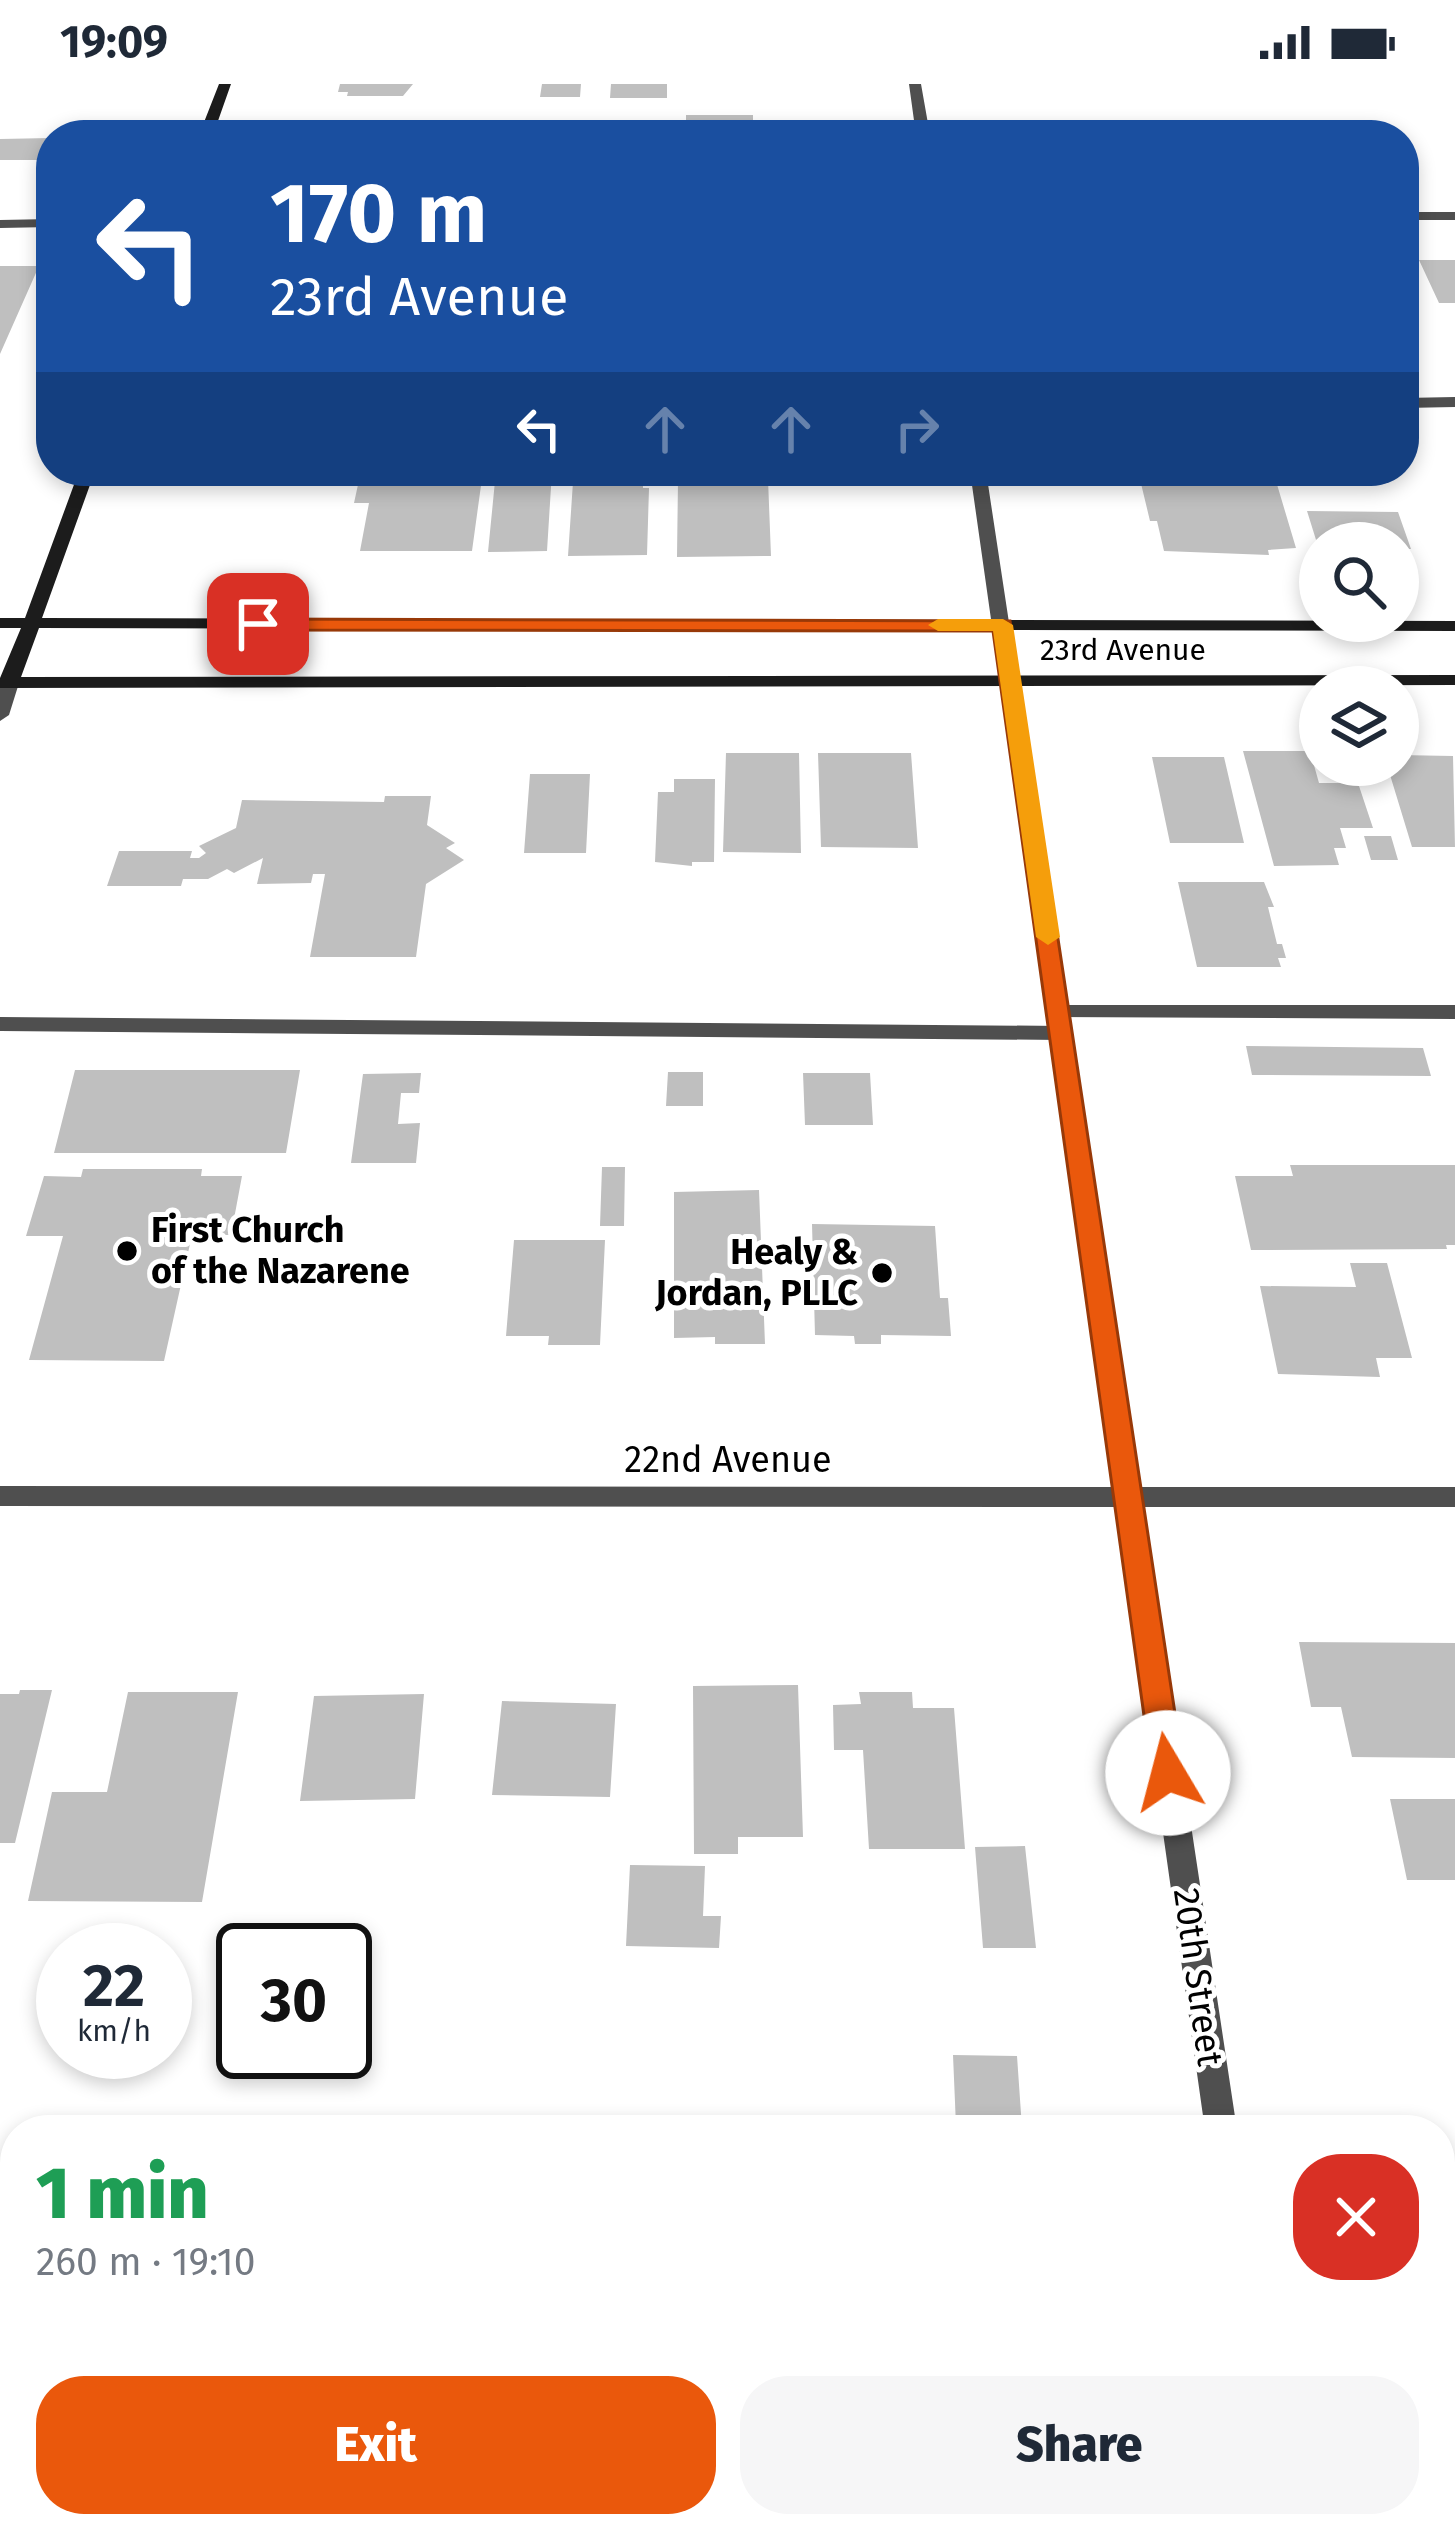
<!DOCTYPE html>
<meta charset="utf-8">
<style>
body{margin:0;font-family:"Fira Sans",sans-serif;background:#f6f6f7;color:#1f2937;height:100vh;display:flex;flex-direction:column;font-size:45px;white-space:nowrap}
*{box-sizing:border-box;margin:0}
p{font-size:39px;color:#747a83}
.icon{flex:none;width:66px;height:66px;fill:none;stroke:currentColor;stroke-width:2;stroke-linecap:round;stroke-linejoin:round}
.map{position:relative;flex:1;overflow:hidden}
.details{position:absolute;left:0px;top:2031px;width:1455px;height:423px;display:flex;flex-direction:column;background:#fff;border-radius:48px 48px 0 0;box-shadow:0 6px 18px #0003}
.details>*{flex:none}
.hud{position:absolute;left:36px;top:36px;width:1383px;height:366px;border-radius:48px;box-shadow:0 6px 18px #0003;background:#1a4fa0;color:#fff;overflow:hidden}
.fabs{position:absolute;left:1299px;top:438px;display:grid;gap:24px}
.fabs a{display:grid;place-items:center;width:120px;height:120px;border-radius:50%;background:#fff;box-shadow:0 6px 18px #0003;font-size:60px}
.speed{position:absolute;left:36px;top:1839px;display:flex;gap:24px;font-size:60px;font-weight:700;text-align:center}
.speed>*{display:grid;place-content:center;width:156px;height:156px;border-radius:50%;background:#fff;box-shadow:0 6px 18px #0003;line-height:1}
.speed small{font-size:30px;font-weight:400}
.speed .limit{border:6px solid #111;border-radius:18px;background:#fff;color:#111}
.pin{position:absolute;display:grid;place-items:center;width:102px;height:102px;color:#fff;margin:-51px;border-radius:24px;box-shadow:0 6px 18px #0006}
.me{position:absolute;width:132px;margin:-66px;rotate:352deg;stroke-linejoin:round;filter:drop-shadow(0 0 9px #0008)}
.turn{display:flex;align-items:center;gap:42px;height:252px;padding:0 36px;font-size:54px}
.turn .icon{width:156px;height:156px;stroke-width:2.5}
.turn b{display:block;font-size:84px;line-height:102px}
.lanes{display:flex;align-items:center;height:114px;padding:0 36px;background:#0003;justify-content:center;gap:60px;direction:ltr}
.lanes .off{opacity:.35}
.round{display:grid;place-items:center;flex:none;width:126px;height:126px;border-radius:48px;background:#f6f6f7}
.summary{display:flex;align-items:center;justify-content:space-between;height:204px;padding:0 36px}
h1{font-size:72px;font-weight:800;line-height:90px;color:#1e9e55}
.primary-button{display:flex;gap:24px;margin-top:auto;padding:24px 36px}
.primary-button a{flex:1;height:138px;border-radius:48px;background:#ea580c;color:#fff;font-size:48px;font-weight:800;line-height:138px;text-align:center}
.primary-button a+a{background:#f6f6f7;color:#1f2937}
.status{display:flex;justify-content:space-between;align-items:center;height:84px;padding:0 60px;background:#fff;direction:ltr}
.status svg{height:33px;fill:currentColor}
.map>svg:first-child{display:block}
.building{fill:#bfbfbf}
.lines{fill:none;stroke-linecap:round;stroke-linejoin:round}
.lane{fill:#4f4f4f;fill-rule:evenodd}
.street{fill:#4f4f4f;fill-rule:evenodd}
.secondary{fill:#1c1c1c;fill-rule:evenodd}
.route{fill:#ea580c;stroke:#983908;stroke-width:3}
.slow{fill:#f59e0b}
.poi-dot{fill:#000;stroke:#fff;stroke-width:4.5}
.labels{text-anchor:middle;dominant-baseline:central;stroke-width:10;stroke-linejoin:round;paint-order:stroke}
.far-street-label{font-size:30px;fill:#000;stroke:#fff}
.poi-label{font-size:36px;font-weight:bold;fill:#000;stroke:#fff;text-anchor:start}
.street-label{font-size:36px;fill:#000;stroke:#fff}
</style>
<div class="status"><b>19:09</b><svg viewBox="0 0 49 12"><path d="M0 12V9h3v3zM5 12V6h3v6zM10 12V3h3v9zM15 12V0h3v12zM26 1h20v11H26zM47 4h2v5h-2z"/></svg></div>
<div class="map">
<svg width="1455" height="2452" viewBox="0 0 1455 2452">
<rect width="100%" height="100%" fill="#fff"/>
<path class="building" d="M340,0h73l-10,12h-56l1,-4h-10z
M542,0h39l-1,13h-40z
M611,0h56v14h-57z
M686,31h67v20h-67z
M355,36h52l-3,15h-53z
M51,54v22h-51v-21z
M1419,176h36v43h-16z
M0,182h39l-39,88z
M361,387h122l-11,80h-112l9,-48h-15z
M496,387h56l-5,80 -59,1z
M1138,387h135l23,77 -28,2 1,5 -105,-4 -7,-30h-7z
M1295,387h30l5,15h-30z
M768,395l3,77 -94,1 1,-77z
M643,397v7h6l-2,67 -79,1 5,-74z
M1307,427l91,1 13,37h-13v-6h-81z
M1243,667h67l9,32h39l15,45h-33l6,20h-12l5,17 -65,1z
M726,669h73l2,100 -78,-1z
M818,669h93l7,95 -97,-1z
M1398,671l55,1 2,91h-43l-25,-82h11z
M1152,673h72l20,86h-74z
M530,690h60l-4,79h-62z
M674,695h41l-1,83h-22v4l-37,-4 3,-70h16z
M385,712h46l-4,29 28,18 -9,5 18,12 -38,24 -10,73h-106l15,-83h-12l-2,9 -54,1 6,-26 -29,15 -7,-4 -19,10h-25l-2,7h-74l12,-35h73l-2,7h9l7,-5 -7,-7 37,-18 6,-28 142,2z
M1364,752h27l7,24h-27z
M1178,798h86l10,25h-6l9,37h5l4,14h-8l3,9h-84z
M1246,962l177,2 8,28 -179,-1z
M75,986h225l-14,83h-232z
M668,988h35v34h-37z
M421,989l-2,20h-18l-3,31 22,-1 -4,40h-65l12,-89z
M803,989h67l3,52h-68z
M1290,1081h165v80h-9l1,4 -196,1 -16,-74h58z
M602,1083h23l-1,59h-24z
M83,1085h119l-1,7h41l-11,59h-39l-28,126 -135,-1 34,-124h-37l18,-60 37,1z
M759,1106l6,154h-50v-7l-41,1v-146z
M812,1140l123,2 5,72h8l3,38 -70,-1v9h-26l-1,-8 -39,-1z
M514,1156h91l-5,105h-52l1,-9h-43z
M1350,1179h37l25,95h-36l4,19 -102,-3 -18,-88 96,1z
M1299,1558l156,1v115l-103,-1 -11,-50h-30z
M798,1601l5,152h-65v17h-44l-1,-168z
M20,1606h32l-37,153h-15v-149h19z
M128,1608h110l-36,210 -174,-1 24,-109h55z
M859,1608h53l1,16h41l11,141h-96l-6,-99h-29l-1,-45 28,-1z
M424,1610l-9,105 -115,2 14,-105z
M502,1617l114,3 -6,93 -118,-2z
M1390,1715h65v81h-48z
M1025,1762l11,102h-53l-8,-101z
M630,1781l75,1 -2,50h18l-2,32 -93,-2z
M953,1971l64,1 5,72 -66,-2z
M0,2405h15v34h101l-3,13h-113z
M264,2439h71l-1,13h-72z"/>
<g class="lines">
<path class="lane" d="M1455,313v10l-51,1v-10z
M1059,921h396v14l-404,-2 -3,-5 3,-5z
M0,933l1061,9 11,7 -11,7 -1061,-9z
M1440,2121h15v32h-15z
M15,2138v32l-15,1v-32z"/>
<path class="street" d="M909,0h12l9,51h-14z
M1404,128h51v8h-51z
M51,135v8l-51,1v-8z
M970,387h16l154,1016h315v20h-312l94,623h-32l-88,-623 -1117,-1v-20l1114,1z
M10,594l9,5 -10,32 -9,6v-35z
M1260,2439h36l2,13h-36z"/>
<path class="secondary" d="M219,0h12l-18,51h-14z
M79,387h16l-53,147 1413,3v10l-1416,-3 -18,49 1434,-2v10l-1455,3v-10l21,-50h-21v-10h25z"/>
</g>
<path class="route" d="M251,535l759,2 174,1152 -5,9 -11,4 -12,-4 -4,-9 -159,-1142 -735,-1 -10,-6z"/>
<path class="slow" d="M1003,535l10,6 47,312 -12,8 -12,-8 -43,-306h-55l-10,-6 10,-6z"/>
<g class="poi-dot">
<circle cx="127" cy="1167" r="12"/>
<circle cx="882" cy="1189" r="12"/>
</g>
<g class="labels">
<g class="far-street-label">
<text x="1123" y="566">23rd Avenue</text>
</g>
<g class="poi-label">
<text x="151" y="1146">First Church<tspan x="151" dy="41">of the Nazarene</tspan></text>
<text x="858" y="1168" text-anchor="end">Healy &amp;<tspan x="858" dy="41">Jordan, PLLC</tspan></text>
</g>
<g class="street-label">
<text x="728" y="1376">22nd Avenue</text>
<text transform="translate(1198 1893) rotate(82)">20th Street</text>
</g>
</g>
</svg>
<div class="fabs">
<a><svg class="icon" aria-label="search" viewBox="0 0 24 24"><circle cx="10" cy="10" r="6"/><path d="M15 15l6 6"/></svg></a>
<a><svg class="icon" aria-label="layers" viewBox="0 0 24 24"><path d="M12 4l9 5-9 5-9-5zM3 14l9 5 9-5"/></svg></a>
</div>
<div class="speed"><div>22<small>km/h</small></div><div class="limit">30</div></div>
<div class="pin" style="left:258px;top:540px;background:#d93025"><svg class="icon" aria-label="arrive" viewBox="0 0 24 24"><path d="M6 21V4h12l-3 4 3 4H6"/></svg></div>
<svg class="me" style="left:1168px;top:1689px" viewBox="-20 -20 40 40"><circle r="19" fill="#fff"/><path d="M0-13L10 11 0 6-10 11z" fill="#ea580c"/></svg>
<div class="hud">
<div class="turn"><svg class="icon" aria-label="left" viewBox="0 0 24 24"><path d="M17 20v-9H6M10 6l-5 5 5 5"/></svg><div><b>170 m</b>23rd Avenue</div></div>
<div class="lanes"><svg class="icon" aria-label="left" viewBox="0 0 24 24"><path d="M17 20v-9H6M10 6l-5 5 5 5"/></svg><svg class="icon off" aria-label="ahead" viewBox="0 0 24 24"><path d="M12 20V5M6 11l6-6 6 6"/></svg><svg class="icon off" aria-label="ahead" viewBox="0 0 24 24"><path d="M12 20V5M6 11l6-6 6 6"/></svg><svg class="icon off" aria-label="right" viewBox="0 0 24 24"><path d="M7 20v-9h11M14 6l5 5-5 5"/></svg></div>
</div>
<section class="details">
<div class="summary"><div><h1>1 min</h1><p>260 m · 19:10</p></div><a class="round" style="background:#d93025;color:#fff"><svg class="icon" aria-label="close" viewBox="0 0 24 24"><path d="M6 6l12 12M18 6L6 18"/></svg></a></div>
<div class="primary-button"><a>Exit</a><a>Share</a></div>
</section>
</div>
